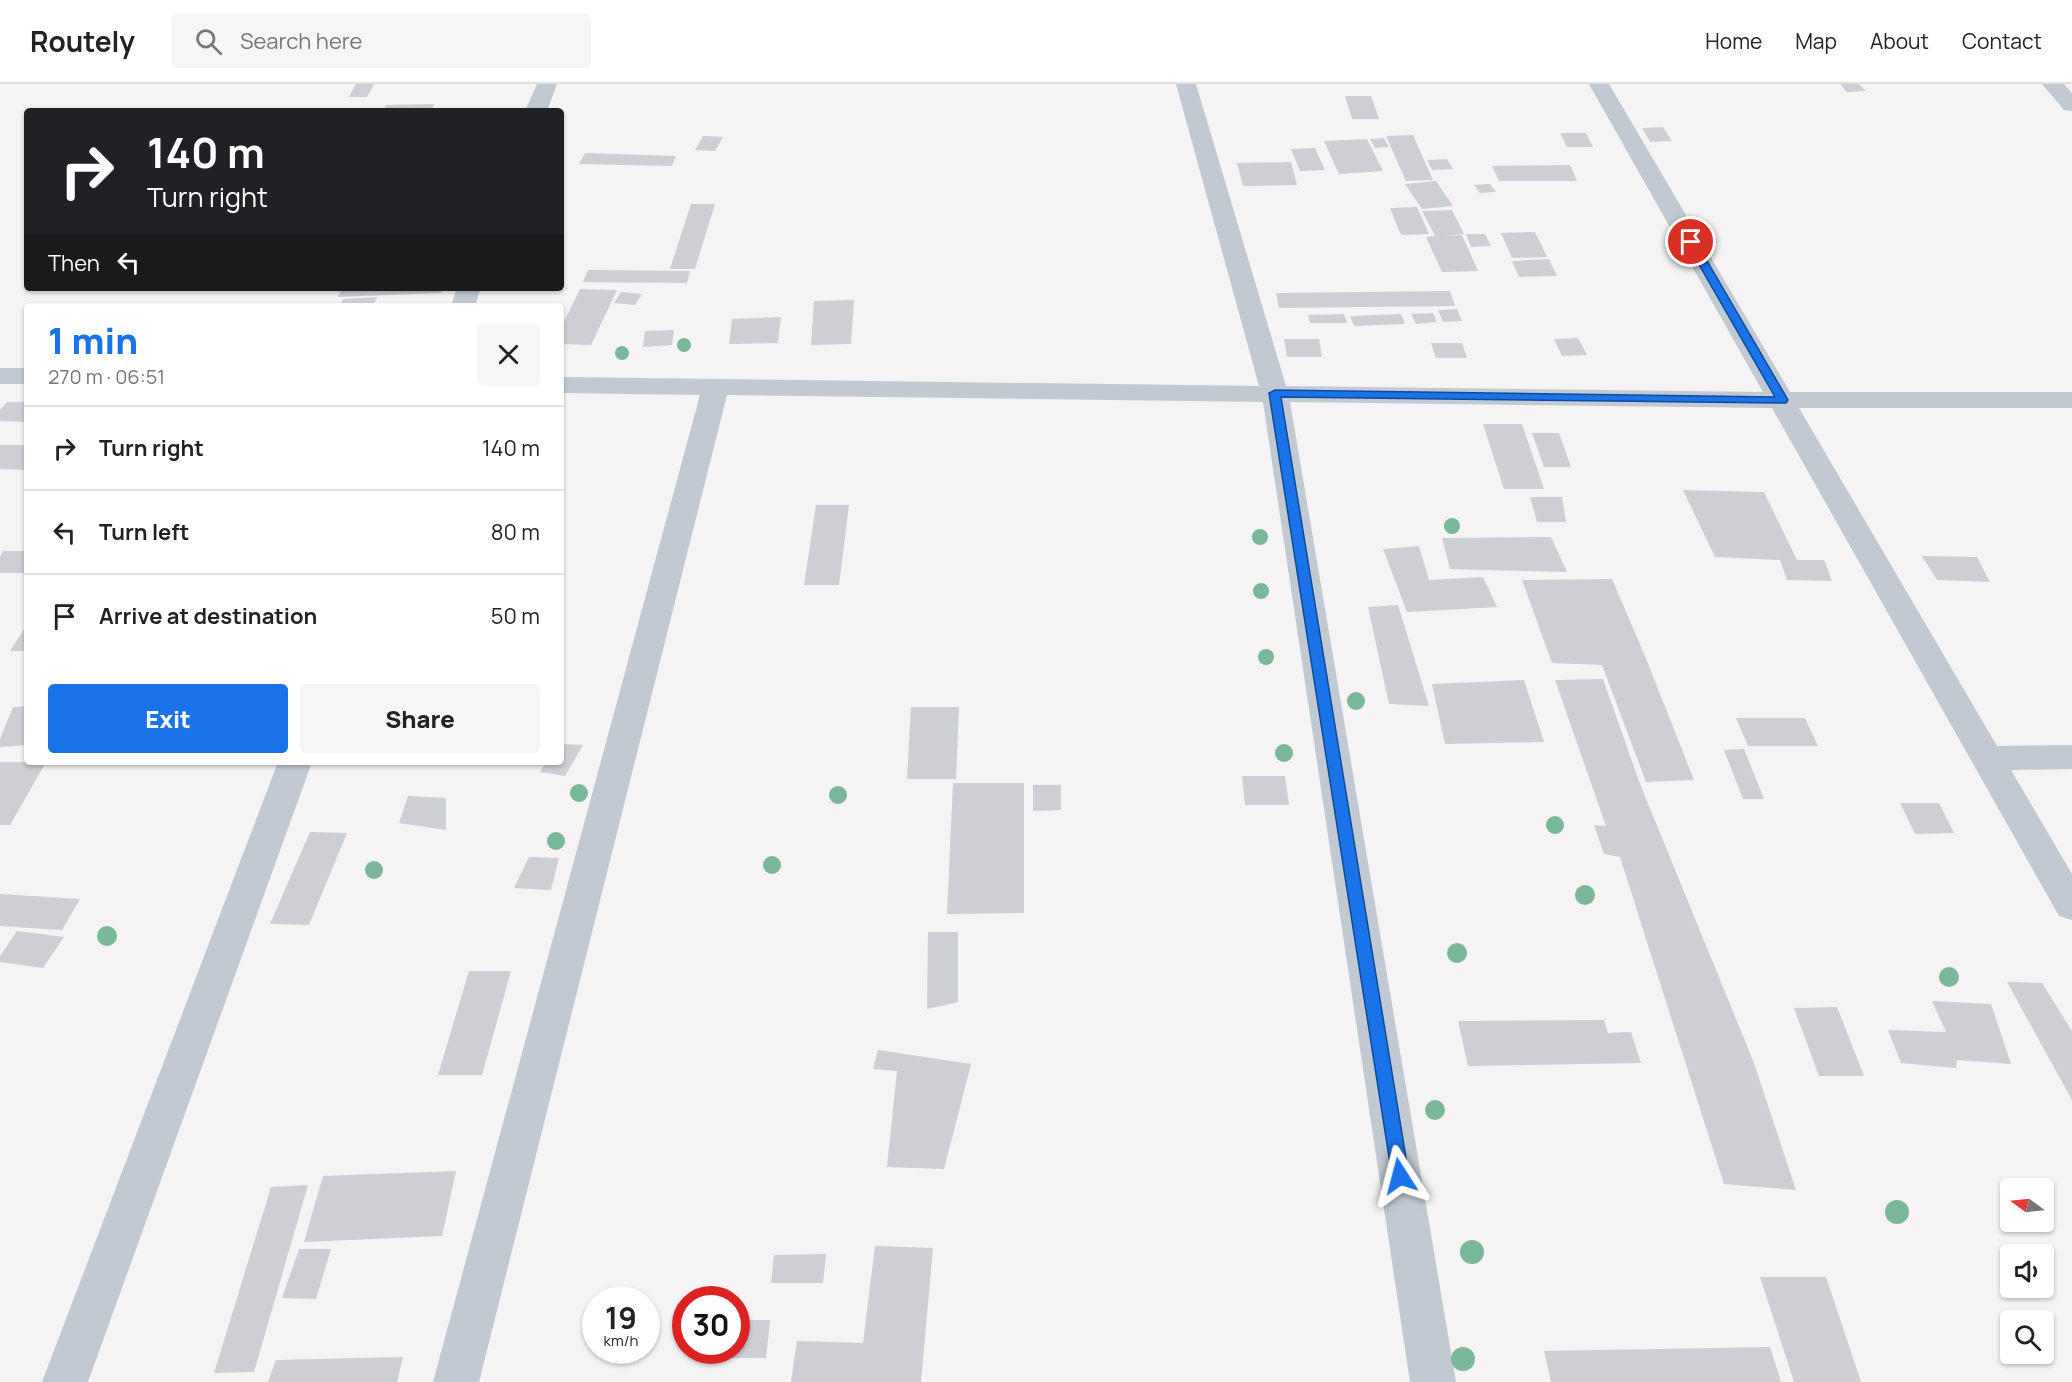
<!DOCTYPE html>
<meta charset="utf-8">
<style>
body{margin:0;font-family:Manrope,sans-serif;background:#f6f6f6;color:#222;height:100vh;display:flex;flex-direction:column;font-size:22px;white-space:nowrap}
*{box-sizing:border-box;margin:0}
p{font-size:20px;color:#767676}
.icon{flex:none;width:33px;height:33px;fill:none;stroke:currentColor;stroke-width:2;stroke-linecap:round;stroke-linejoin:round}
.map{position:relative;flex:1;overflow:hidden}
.side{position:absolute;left:24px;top:219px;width:540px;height:462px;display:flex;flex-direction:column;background:#fff;border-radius:6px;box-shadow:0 2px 4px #0004}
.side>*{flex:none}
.top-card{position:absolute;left:24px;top:24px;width:540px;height:183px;border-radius:6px;box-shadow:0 2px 4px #0004;background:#202124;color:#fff;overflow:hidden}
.needle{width:39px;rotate:285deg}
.fabs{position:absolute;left:2000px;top:1094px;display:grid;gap:12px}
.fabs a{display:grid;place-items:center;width:54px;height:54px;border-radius:6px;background:#fff;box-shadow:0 2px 4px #0004;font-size:30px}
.speed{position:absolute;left:582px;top:1202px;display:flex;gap:12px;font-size:30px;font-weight:700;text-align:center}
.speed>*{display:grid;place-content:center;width:78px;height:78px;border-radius:50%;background:#fff;box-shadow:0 2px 4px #0004;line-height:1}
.speed small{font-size:15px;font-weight:400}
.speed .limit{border:9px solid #d22;background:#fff;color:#111}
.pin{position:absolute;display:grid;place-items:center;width:51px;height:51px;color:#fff;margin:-26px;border:3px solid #fff;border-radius:50%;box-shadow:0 2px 6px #0007}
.me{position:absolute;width:66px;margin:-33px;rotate:351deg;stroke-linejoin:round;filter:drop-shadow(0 0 4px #0008)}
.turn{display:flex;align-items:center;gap:21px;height:126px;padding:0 24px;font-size:27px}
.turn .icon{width:78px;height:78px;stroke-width:2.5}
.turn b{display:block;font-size:42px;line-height:51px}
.then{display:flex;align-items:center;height:57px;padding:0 24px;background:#0003;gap:12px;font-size:22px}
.round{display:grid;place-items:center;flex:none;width:63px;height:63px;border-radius:6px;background:#f6f6f6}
.head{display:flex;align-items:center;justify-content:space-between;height:102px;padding:0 24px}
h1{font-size:36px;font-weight:800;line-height:45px;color:#1a73e8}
.primary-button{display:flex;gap:12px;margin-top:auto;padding:12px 24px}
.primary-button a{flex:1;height:69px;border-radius:6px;background:#1a73e8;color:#fff;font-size:24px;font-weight:800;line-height:69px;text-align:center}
.primary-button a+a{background:#f6f6f6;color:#222}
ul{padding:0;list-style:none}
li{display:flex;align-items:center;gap:18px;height:84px;padding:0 24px;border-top:2px solid #e0e0e0}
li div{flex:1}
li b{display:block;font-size:22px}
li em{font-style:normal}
header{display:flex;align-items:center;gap:36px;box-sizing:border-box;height:84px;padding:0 30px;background:#fff;border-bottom:2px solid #e0e0e0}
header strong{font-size:28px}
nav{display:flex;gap:33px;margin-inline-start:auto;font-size:21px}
.search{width:420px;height:54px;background:#f6f6f6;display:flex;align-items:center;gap:15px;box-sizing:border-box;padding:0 21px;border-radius:6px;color:#767676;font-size:22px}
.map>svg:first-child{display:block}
.building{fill:#cdcfd5}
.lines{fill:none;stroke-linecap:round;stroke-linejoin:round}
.street{fill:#c1cad2;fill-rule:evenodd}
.tree{fill:#7bb799}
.route{fill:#1a73e8;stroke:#114b97;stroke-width:1.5}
</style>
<header>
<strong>Routely</strong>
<div class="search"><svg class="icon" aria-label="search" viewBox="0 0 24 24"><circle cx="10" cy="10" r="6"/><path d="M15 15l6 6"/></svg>Search here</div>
<nav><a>Home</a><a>Map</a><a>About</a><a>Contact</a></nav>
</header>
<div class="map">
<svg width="2072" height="1298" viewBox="0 0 2072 1298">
<rect width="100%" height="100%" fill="#f5f3f3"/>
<path class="building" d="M356,0h18l-7,13h-18z
M1840,0h19l7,7 -19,1z
M1345,12h26l8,23h-27z
M434,20l-3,7h-48l3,-6z
M1663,43l9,14 -22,1 -8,-14z
M1560,49h26l7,14h-26z
M1413,51l20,45 -27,1 -20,-45z
M703,52l20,1 -8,14 -20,-1z
M1384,54l5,9 -14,1 -5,-9z
M1367,55l16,32 -44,3 -15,-33z
M1315,64l10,22 -25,1 -9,-22z
M585,69l91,3 -4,10 -93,-2z
M1447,75l6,10 -21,1 -5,-10z
M1291,78l6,23 -54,1 -6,-23z
M1570,81l7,16h-78l-7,-15z
M1436,97l17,25 -31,3 -17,-25z
M1490,100l6,8 -16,1 -6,-8z
M691,120h24l-20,65h-25z
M1417,123l12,27 -28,1 -11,-27z
M1452,126l12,24 -22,2 20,-1 16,36 -36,1 -16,-35 9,-1 -13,-25z
M1535,148l12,25 -35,1 -11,-25z
M1466,150h19l6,12 -20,1z
M1549,175l8,17 -38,1 -7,-16z
M588,186l102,1 -3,12 -104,-1z
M342,204h101l-2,5 -103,4z
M580,205l37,1 -26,55 -30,-1v-16z
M1450,207l5,15 -176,2 -3,-15z
M621,208l21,2 -7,11 -21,-2z
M377,213l-4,9h-33l3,-7z
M854,216l-3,44 -40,1 3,-44z
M1457,225l5,12 -19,1 -5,-12z
M1433,229l4,9 -21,2 -5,-10z
M1344,230l3,9h-37l-2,-8z
M1401,230l4,10 -51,2 -4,-10z
M781,233l-3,26 -49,1 3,-25z
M674,246l-2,15 -29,2 2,-16z
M1578,254l9,17 -25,1 -8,-17z
M1284,255h35l3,18h-35z
M1431,259h31l5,15h-31z
M7,318h20v20l-27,-1v-11z
M1483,340h39l22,65h-40z
M1532,349h27l12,34h-27z
M0,361h27v25l-27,-1z
M1683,406l81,2 33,68h27l8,21 -45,-1 -7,-20 -65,-3z
M1530,413h32l4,25h-29z
M816,421h33l-10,80h-35z
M1551,453l16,35 -117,-3 -8,-31z
M1419,462l10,34 54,-3 14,30 -90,5 -24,-63z
M3,467h24v22h-27v-16z
M1922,472l55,1 13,25 -53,-2z
M1612,495l33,77 49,124 -48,2 -44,-117 -50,-2 -30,-83z
M1398,521l31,101 -40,-2 -21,-97z
M27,541v26h-17z
M1603,595l37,105 114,279 42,127 -72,-6 -104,-327 -16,-3 -10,-29 12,1 -51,-146z
M1524,596l20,62 -99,2 -13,-60z
M27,622v39l-27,2v-8l13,-32z
M911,623h48l-3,72h-49z
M1736,634h69l13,28h-70z
M561,660l22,1 -18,31 -25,-4 6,-10h15z
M1744,665l20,50h-21l-19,-49z
M0,678h46l-36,63h-10z
M1242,692h43l4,29h-44z
M953,699h71v130l-77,1z
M1033,701h28v25l-28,1z
M408,712l38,2v32l-47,-7z
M1900,719h39l15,30 -39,1z
M310,748l37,1 -38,92 -39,-1z
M529,773l30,1 -8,32 -37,-2z
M0,810l80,5 -18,31 -62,-4z
M17,847l47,6 -21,31 -43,-6v-6z
M928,848h30v70l-31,7z
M469,887h42l-29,104h-44z
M2007,898l35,1 30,48v69z
M1932,917l59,3 20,60 -54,-4 -1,8 -55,-5 -13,-33 58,2z
M1837,923l27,69h-45l-25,-68z
M1604,936l4,13 23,-1 10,31 -173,3 -10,-45z
M878,966l93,14 -27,105 -57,-2 10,-96 -24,-2z
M456,1087l-14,65 -138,6 19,-66z
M308,1101l-54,187 -40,1 57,-186z
M875,1162l58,2 -12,134h-130l6,-41 66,2z
M299,1165h32l-15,50 -34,-1z
M826,1170l-3,29h-52l3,-28z
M1760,1193h66l35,105h-67z
M736,1236h34l-4,38h-67l1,-8h36z
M1770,1263l11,35h-230l-7,-31z
M403,1273l-6,25h-129l8,-22z"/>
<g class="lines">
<path class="street" d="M537,0h20l-10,27h-22z
M1176,0h20l90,302 477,6 -174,-308h20l181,308h282v16h-273l198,338 75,-1v24l-61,1 61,104v46l-13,-4 -287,-508 -482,-6 166,980h-46l-147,-980 -536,-7 -248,987h-46l267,-987 -139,-2v-16l698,9z
M2042,0h22l8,9v18l-8,-1z
M457,204h24l-6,18h-24z
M0,284h27v16h-27z
M278,678h34l-224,620h-46z"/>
</g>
<g class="tree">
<circle cx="684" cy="261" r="7"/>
<circle cx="622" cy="269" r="7"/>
<circle cx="1452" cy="442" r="8"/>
<circle cx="1260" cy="453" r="8"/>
<circle cx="1261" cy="507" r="8"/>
<circle cx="1266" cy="573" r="8"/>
<circle cx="1356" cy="617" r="9"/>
<circle cx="1284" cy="669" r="9"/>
<circle cx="579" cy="709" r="9"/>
<circle cx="838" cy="711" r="9"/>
<circle cx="1555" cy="741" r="9"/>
<circle cx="556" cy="757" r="9"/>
<circle cx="772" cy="781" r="9"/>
<circle cx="374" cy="786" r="9"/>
<circle cx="1585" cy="811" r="10"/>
<circle cx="107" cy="852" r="10"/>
<circle cx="1457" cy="869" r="10"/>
<circle cx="1949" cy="893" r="10"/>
<circle cx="1435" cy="1026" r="10"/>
<circle cx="1897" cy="1128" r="12"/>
<circle cx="1472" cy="1168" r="12"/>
<circle cx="1463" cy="1275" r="12"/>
</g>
<path class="route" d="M1687,156l9,2 92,158 -2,3 -505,-6 128,779 -3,5 -6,3 -6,-3 -2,-5 -123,-783 6,-3 500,7 -89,-155z"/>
</svg>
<div class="fabs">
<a><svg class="needle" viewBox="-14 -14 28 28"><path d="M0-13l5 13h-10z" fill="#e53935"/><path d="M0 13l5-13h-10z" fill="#767676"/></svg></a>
<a><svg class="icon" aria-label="sound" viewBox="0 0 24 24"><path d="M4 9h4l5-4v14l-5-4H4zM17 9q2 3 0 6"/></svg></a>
<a><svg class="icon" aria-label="search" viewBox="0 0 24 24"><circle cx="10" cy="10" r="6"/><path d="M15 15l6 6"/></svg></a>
</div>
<div class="speed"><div>19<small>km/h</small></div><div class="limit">30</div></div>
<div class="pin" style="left:1691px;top:158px;background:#d93025"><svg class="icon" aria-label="arrive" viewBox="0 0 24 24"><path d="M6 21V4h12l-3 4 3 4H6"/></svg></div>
<svg class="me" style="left:1400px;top:1092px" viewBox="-20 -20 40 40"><path d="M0-17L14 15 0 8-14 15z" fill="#1a73e8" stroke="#fff" stroke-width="4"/></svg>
<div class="top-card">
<div class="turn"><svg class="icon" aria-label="right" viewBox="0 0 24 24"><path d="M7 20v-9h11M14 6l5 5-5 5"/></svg><div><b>140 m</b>Turn right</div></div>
<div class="then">Then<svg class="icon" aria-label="left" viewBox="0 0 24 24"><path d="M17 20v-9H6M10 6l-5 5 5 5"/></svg></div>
</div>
<section class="side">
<div class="head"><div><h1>1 min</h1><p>270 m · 06:51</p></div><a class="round"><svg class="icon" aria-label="close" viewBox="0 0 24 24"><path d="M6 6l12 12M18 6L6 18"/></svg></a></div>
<ul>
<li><svg class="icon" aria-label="right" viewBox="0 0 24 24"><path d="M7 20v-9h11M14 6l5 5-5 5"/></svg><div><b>Turn right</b></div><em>140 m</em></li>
<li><svg class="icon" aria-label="left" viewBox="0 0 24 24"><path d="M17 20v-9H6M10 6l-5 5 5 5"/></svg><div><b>Turn left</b></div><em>80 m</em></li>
<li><svg class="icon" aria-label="arrive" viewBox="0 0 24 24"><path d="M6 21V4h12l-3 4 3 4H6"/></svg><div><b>Arrive at destination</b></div><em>50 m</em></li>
</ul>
<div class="primary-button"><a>Exit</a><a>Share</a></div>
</section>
</div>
